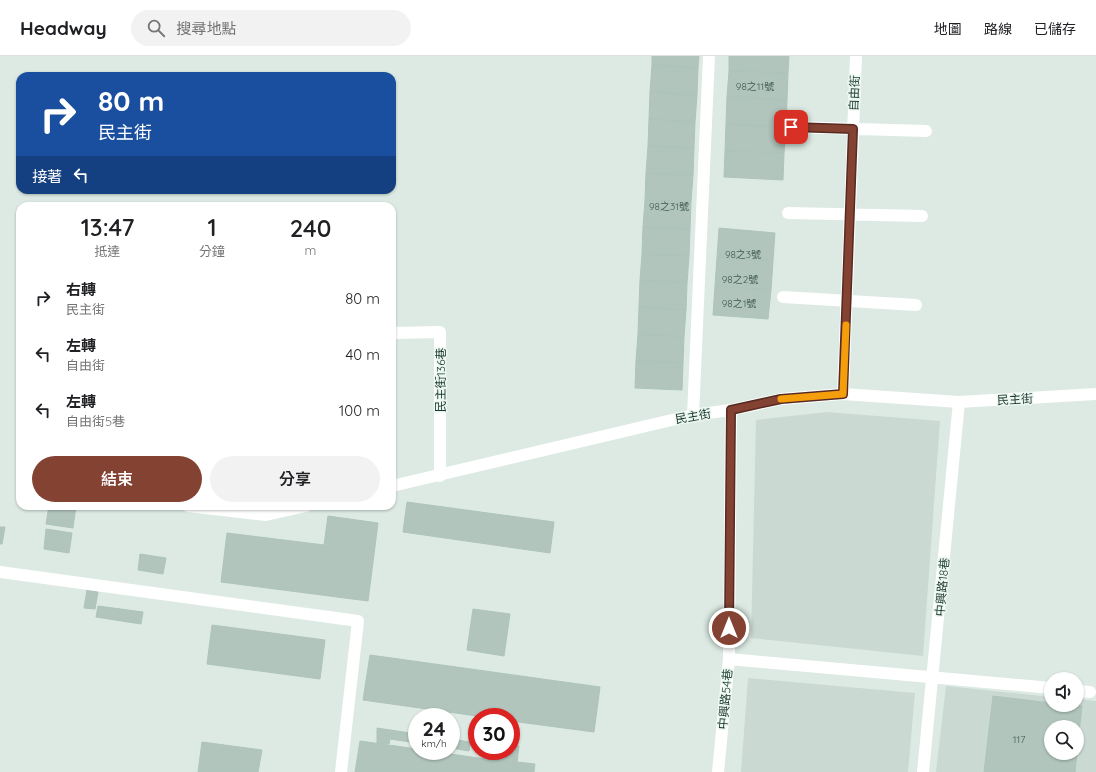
<!DOCTYPE html>
<html lang="zh-TW">
<meta charset="utf-8">
<style>
body{margin:0;font-family:Quicksand,"Noto Sans TC",sans-serif;background:#f2f2f2;color:#202124;height:100vh;display:flex;flex-direction:column;font-size:15px;white-space:nowrap}
*{box-sizing:border-box;margin:0}
p{font-size:13px;color:#757577}
.icon{flex:none;width:22px;height:22px;fill:none;stroke:currentColor;stroke-width:2;stroke-linecap:round;stroke-linejoin:round}
.map{position:relative;flex:1;overflow:hidden}
.drawer{position:absolute;left:16px;top:146px;width:380px;height:308px;display:flex;flex-direction:column;background:#fff;border-radius:12px;box-shadow:0 1px 3px #0004}
.drawer>*{flex:none}
.guide{position:absolute;left:16px;top:16px;width:380px;height:122px;border-radius:12px;box-shadow:0 1px 3px #0004;background:#1a4fa0;color:#fff;overflow:hidden}
.buttons{position:absolute;left:1044px;top:616px;display:grid;gap:8px}
.buttons a{display:grid;place-items:center;width:40px;height:40px;border-radius:50%;background:#fff;box-shadow:0 1px 3px #0004;font-size:20px}
.speed{position:absolute;left:408px;top:652px;display:flex;gap:8px;font-size:20px;font-weight:700;text-align:center}
.speed>*{display:grid;place-content:center;width:52px;height:52px;border-radius:50%;background:#fff;box-shadow:0 1px 3px #0004;line-height:1}
.speed small{font-size:10px;font-weight:400}
.speed .limit{border:6px solid #d22;background:#fff;color:#111}
.pin{position:absolute;display:grid;place-items:center;width:34px;height:34px;color:#fff;margin:-17px;border-radius:8px;box-shadow:0 2px 6px #0006}
.me{position:absolute;width:44px;margin:-22px;rotate:0deg;stroke-linejoin:round;filter:drop-shadow(0 0 3px #0008)}
.turn{display:flex;align-items:center;gap:14px;height:84px;padding:0 16px;font-size:18px}
.turn .icon{width:52px;height:52px;stroke-width:2.5}
.turn b{display:block;font-size:28px;line-height:34px}
.then{display:flex;align-items:center;height:38px;padding:0 16px;background:#0003;gap:8px;font-size:15px}
.eta{display:flex;justify-content:space-evenly;align-items:center;height:68px;text-align:center}
.eta b{font-size:24px;font-weight:600;line-height:28px}
.cta{display:flex;gap:8px;margin-top:auto;padding:8px 16px}
.cta a{flex:1;height:46px;border-radius:24px;background:#844233;color:#fff;font-size:16px;font-weight:600;line-height:46px;text-align:center}
.cta a+a{background:#f2f2f2;color:#202124}
ul{padding:0;list-style:none}
li{display:flex;align-items:center;gap:12px;height:56px;padding:0 16px}
li div{flex:1}
li b{display:block;font-size:15px}
li em{font-style:normal}
header{display:flex;align-items:center;gap:24px;box-sizing:border-box;height:56px;padding:0 20px;background:#fff;border-bottom:1px solid #e0e0e0}
header strong{font-size:19px}
nav{display:flex;gap:22px;margin-inline-start:auto;font-size:14px}
.search{width:280px;height:36px;background:#f2f2f2;display:flex;align-items:center;gap:10px;box-sizing:border-box;padding:0 14px;border-radius:22px;color:#757577;font-size:15px}
.map>svg:first-child{display:block}
.built{fill:#cadad2;fill-rule:evenodd}
.building{fill:#b1c5bc;stroke:#aec4ba}
.lines{fill:none;stroke-linecap:round;stroke-linejoin:round}
.minor{stroke:#fff;stroke-width:12}
.route-casing{stroke:#562b21;stroke-width:10}
.route{stroke:#844233;stroke-width:7}
.slow{stroke:#f59e0b;stroke-width:7}
.labels{text-anchor:middle;dominant-baseline:central;stroke-width:3;stroke-linejoin:round;paint-order:stroke}
.number-label{font-size:10px;fill:#415d54}
.street-label{font-size:12px;fill:#1c3a31;stroke:#ecf7f1}
</style>
<header>
<strong>Headway</strong>
<div class="search"><svg class="icon" aria-label="search" viewBox="0 0 24 24"><circle cx="10" cy="10" r="6"/><path d="M15 15l6 6"/></svg>搜尋地點</div>
<nav><a>地圖</a><a>路線</a><a>已儲存</a></nav>
</header>
<div class="map">
<svg width="1096" height="716" viewBox="0 0 1096 716">
<rect width="100%" height="100%" fill="#dceae3"/>
<path class="built" d="M827,356l113,9 -17,235 -172,-18 5,-218z
M748,622l167,15 -7,79h-167z
M946,630l105,11v8h26v-6l19,2v71h-160zM1051,671h26v26h-26z"/>
<path class="building" d="M652,0h47l-1,12 -46,-3z
M729,0h60l-1,17 -59,-2z
M652,9l46,3 -1,27 -47,-3z
M729,15l59,2 -1,27 -60,-3z
M650,36l47,3 -2,27 -46,-3z
M727,41l60,3 -1,27 -60,-3z
M649,63l46,3 -1,26 -46,-2z
M726,68l60,3 -2,26 -59,-2z
M648,90l46,2 -1,27 -47,-2z
M725,95l59,2 -1,27 -59,-3z
M646,117l47,2 -2,27 -46,-2z
M645,144l46,2 -1,27 -47,-2z
M643,171l47,2 -1,27 -47,-2z
M719,172l56,5 -2,28 -56,-4z
M642,198l47,2 -2,27 -47,-3z
M717,201l56,4 -2,29 -56,-4z
M640,224l47,3 -1,27 -47,-3z
M715,230l56,4 -3,29 -55,-4z
M639,251l47,3 -2,27 -46,-3z
M638,278l46,3 -1,26 -47,-2z
M636,305l47,2 -1,27 -47,-2z
M407,446l147,20 -4,31 -147,-21z
M49,450h27l-3,22 -27,-4z
M328,460l50,7 -10,78 -147,-19 6,-49 97,12z
M0,471h5l-3,17h-2z
M46,473l26,4 -3,20 -25,-4z
M140,498l26,4 -3,16 -25,-4z
M87,534l11,2 -3,17 -11,-1z
M98,550l45,6 -2,12 -45,-7z
M473,553l37,5 -6,42 -37,-6z
M212,569l113,15 -5,39 -113,-15z
M370,599l230,32 -6,45 -83,-11v-4h-27l-121,-17z
M993,640l58,7v2l31,1 -5,45v-24h-26v26h26l-2,19h-91z
M377,672l40,6v9l-27,-4 -1,5 -12,-1z
M451,683l19,3 -1,9 -18,-3z
M360,685l57,8v2h13l55,8 1,-8h25v-6l8,1 -2,16 18,2 -1,8h-179z
M202,686l60,8 -4,22h-60z"/>
<g class="lines">
<path class="minor" d="M791,71l135,4
M788,157l134,3
M783,241l133,8
M392,277l48,-1v144
M843,338l13,-338
M693,359l16,-359
M392,430l301,-71 38,-5 50,-11 62,-5 116,8 137,-8
M188,450l78,9 40,-9
M0,516l358,49 -17,151
M729,603l322,29
M1077,635l13,1
M718,716l11,-113 2,-249
M923,716l36,-370"/>
</g>
<g class="lines">
<g class="route-casing">
<path id="route" d="M729,572l2,-218 50,-11 62,-5 10,-265 -62,-2"/>
</g>
<use href="#route" class="route"/>
<path class="slow" d="M781,343l62,-5 3,-69"/>
</g>
<g class="labels">
<g class="number-label">
<text x="755" y="30">98之11號</text>
<text x="669" y="150">98之31號</text>
<text x="743" y="198">98之3號</text>
<text x="740" y="223">98之2號</text>
<text x="739" y="247">98之1號</text>
<text x="1019" y="683">117</text>
</g>
<g class="street-label">
<text transform="translate(854 37) rotate(-88)">自由街</text>
<text transform="translate(440 324) rotate(-90)">民主街136巷</text>
<text transform="translate(1015 343) rotate(-3)">民主街</text>
<text transform="translate(693 360) rotate(-10)">民主街</text>
<text transform="translate(942 531) rotate(-85)">中興路18巷</text>
<text transform="translate(725 643) rotate(-85)">中興路54巷</text>
</g>
</g>
</svg>
<div class="buttons">
<a><svg class="icon" aria-label="sound" viewBox="0 0 24 24"><path d="M4 9h4l5-4v14l-5-4H4zM17 9q2 3 0 6"/></svg></a>
<a><svg class="icon" aria-label="search" viewBox="0 0 24 24"><circle cx="10" cy="10" r="6"/><path d="M15 15l6 6"/></svg></a>
</div>
<div class="speed"><div>24<small>km/h</small></div><div class="limit">30</div></div>
<div class="pin" style="left:791px;top:71px;background:#d93025"><svg class="icon" aria-label="arrive" viewBox="0 0 24 24"><path d="M6 21V4h12l-3 4 3 4H6"/></svg></div>
<svg class="me" style="left:729px;top:572px" viewBox="-20 -20 40 40"><circle r="17" fill="#844233" stroke="#fff" stroke-width="3"/><path d="M0-11L8 9 0 5-8 9z" fill="#fff"/></svg>
<div class="guide">
<div class="turn"><svg class="icon" aria-label="right" viewBox="0 0 24 24"><path d="M7 20v-9h11M14 6l5 5-5 5"/></svg><div><b>80 m</b>民主街</div></div>
<div class="then">接著<svg class="icon" aria-label="left" viewBox="0 0 24 24"><path d="M17 20v-9H6M10 6l-5 5 5 5"/></svg></div>
</div>
<section class="drawer">
<div class="eta">
<div><b>13:47</b><p>抵達</p></div>
<div><b>1</b><p>分鐘</p></div>
<div><b>240</b><p>m</p></div>
</div>
<ul>
<li><svg class="icon" aria-label="right" viewBox="0 0 24 24"><path d="M7 20v-9h11M14 6l5 5-5 5"/></svg><div><b>右轉</b><p>民主街</p></div><em>80 m</em></li>
<li><svg class="icon" aria-label="left" viewBox="0 0 24 24"><path d="M17 20v-9H6M10 6l-5 5 5 5"/></svg><div><b>左轉</b><p>自由街</p></div><em>40 m</em></li>
<li><svg class="icon" aria-label="left" viewBox="0 0 24 24"><path d="M17 20v-9H6M10 6l-5 5 5 5"/></svg><div><b>左轉</b><p>自由街5巷</p></div><em>100 m</em></li>
</ul>
<div class="cta"><a>結束</a><a>分享</a></div>
</section>
</div>
